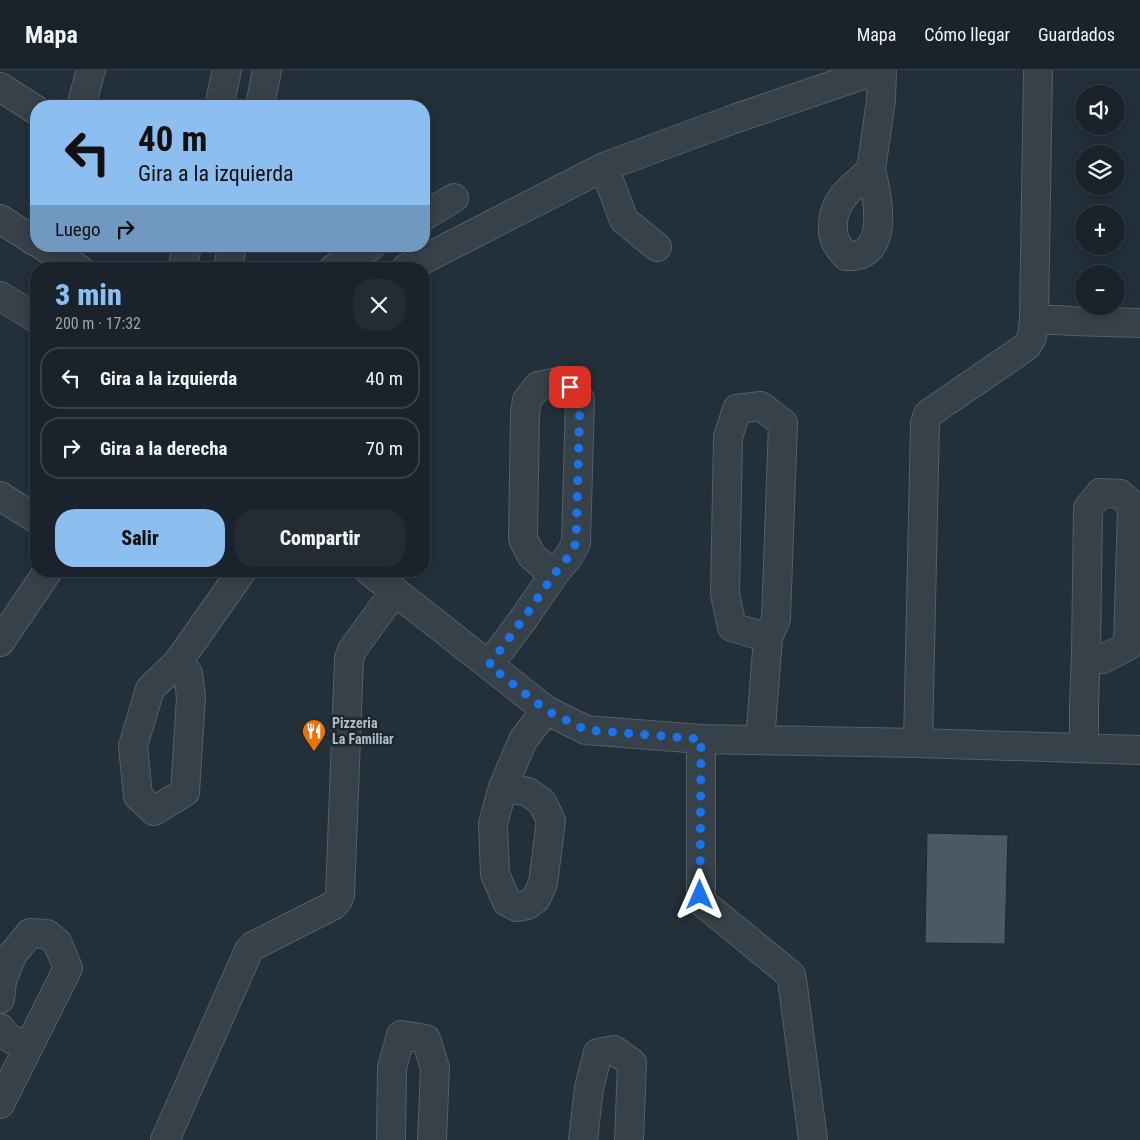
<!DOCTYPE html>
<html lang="es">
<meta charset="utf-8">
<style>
body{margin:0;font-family:"Roboto Condensed",sans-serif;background:#232b33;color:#f1f3f6;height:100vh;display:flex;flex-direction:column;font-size:19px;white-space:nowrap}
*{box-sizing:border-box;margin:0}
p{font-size:16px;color:#9fa4a9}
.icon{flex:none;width:28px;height:28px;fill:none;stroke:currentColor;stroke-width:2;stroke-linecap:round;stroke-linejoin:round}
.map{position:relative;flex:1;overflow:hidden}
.details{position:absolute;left:30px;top:192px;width:400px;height:315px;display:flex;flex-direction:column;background:#1a232b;border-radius:20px;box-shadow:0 2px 12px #0003,0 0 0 1px #384047}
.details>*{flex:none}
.top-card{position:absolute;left:30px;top:30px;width:400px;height:152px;border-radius:20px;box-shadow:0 2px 12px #0003,0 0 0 1px #384047;background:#8cbef0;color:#111;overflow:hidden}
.fabs{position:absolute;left:1075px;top:15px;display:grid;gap:10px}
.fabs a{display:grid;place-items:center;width:50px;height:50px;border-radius:50%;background:#1a232b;box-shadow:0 2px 12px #0003,0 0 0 1px #384047;font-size:25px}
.pin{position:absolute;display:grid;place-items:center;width:42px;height:42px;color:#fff;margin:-21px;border-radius:10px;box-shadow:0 2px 8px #0006}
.me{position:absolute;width:55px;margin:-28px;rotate:0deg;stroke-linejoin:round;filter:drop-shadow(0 0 4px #0008)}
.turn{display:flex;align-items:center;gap:18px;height:105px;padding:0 25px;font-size:22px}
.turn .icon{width:65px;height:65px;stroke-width:2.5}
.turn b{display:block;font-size:35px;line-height:42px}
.then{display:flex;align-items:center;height:48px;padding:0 25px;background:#0003;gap:10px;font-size:19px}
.round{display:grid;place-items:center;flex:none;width:52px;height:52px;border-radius:20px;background:#232b33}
.overview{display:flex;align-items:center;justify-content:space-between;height:85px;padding:0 25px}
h1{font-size:30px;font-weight:800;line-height:38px;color:#8cbef0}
.cta{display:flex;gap:10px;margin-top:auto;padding:10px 25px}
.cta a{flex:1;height:58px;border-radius:20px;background:#8cbef0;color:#111;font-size:20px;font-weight:800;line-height:58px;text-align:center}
.cta a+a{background:#232b33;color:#f1f3f6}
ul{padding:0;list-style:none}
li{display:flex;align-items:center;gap:15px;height:62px;margin:0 10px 8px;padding:0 15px;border:2px solid #384047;border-radius:20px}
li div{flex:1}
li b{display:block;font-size:19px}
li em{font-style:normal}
header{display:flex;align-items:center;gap:30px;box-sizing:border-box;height:70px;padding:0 25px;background:#1a232b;border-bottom:1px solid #384047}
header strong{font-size:24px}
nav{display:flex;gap:28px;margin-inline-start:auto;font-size:18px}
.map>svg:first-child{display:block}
.building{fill:#4c5965;stroke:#1e2830}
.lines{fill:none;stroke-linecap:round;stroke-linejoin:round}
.street-casing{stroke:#555f67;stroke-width:30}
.street{stroke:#374149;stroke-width:28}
.route{stroke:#1a73e8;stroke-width:9;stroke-dasharray:0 16.2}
.labels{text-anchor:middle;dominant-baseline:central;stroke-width:5;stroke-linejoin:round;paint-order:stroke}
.poi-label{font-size:14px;font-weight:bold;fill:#b2bcc5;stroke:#1c262e;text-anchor:start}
</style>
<header>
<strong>Mapa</strong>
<nav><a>Mapa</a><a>Cómo llegar</a><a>Guardados</a></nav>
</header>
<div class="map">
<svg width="1140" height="1070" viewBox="0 0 1140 1070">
<rect width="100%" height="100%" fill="#232f39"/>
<path class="building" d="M927,763l81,2 -3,109 -80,-1z"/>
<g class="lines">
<g class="street-casing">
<path id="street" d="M0,17l36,23
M81,36l10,-36
M219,36l8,-36
M260,36l7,-36
M604,97l20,53 33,27
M871,100c7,27 20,89 -25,86 -10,-11 -14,-18 -13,-33 1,-25 21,-37 38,-53z
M871,100l10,-70 1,-30
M424,146l30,-18
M0,149l36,23
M43,176l36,23
M182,199l5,-23
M228,199l4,-23
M333,199l38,-23
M405,199l199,-102 127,-47 146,-50
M0,226l36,22
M1034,248l37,3 69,2
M558,312l12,5 10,12 -4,144 -7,13 -14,17 -11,-6 -13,-12 -8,-16 2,-126 2,-13 11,-14z
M761,336l22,17 -7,196 -8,19 -36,-11 -7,-33 3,-157 9,-28z
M1100,423l20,1 12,11 -4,141 -25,13 -17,-6 2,-145z
M0,426l35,22
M369,501l177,139 40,20 115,9 217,4 222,7
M0,572l48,-71
M178,592l10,11 3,24 -6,95 -31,19 -16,-15 -5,-50 17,-57z
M178,592l64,-91
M489,595l35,-47 31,-45
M701,669v160l2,4 88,72 1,4 21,161
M760,670l8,-102
M918,673l7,-320 3,-9 99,-68 5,-9 2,-19 4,-248
M1084,678v-43l2,-52
M503,717l25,5 14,10 9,19 -8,62 -7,16 -9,6 -10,2 -10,-5 -12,-28 -2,-50z
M503,717l20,-47 23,-30
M0,929l2,-18 10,-26 18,-22 17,1 10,8 11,26 -68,136
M0,958l6,8 21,12
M165,1070l84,-190 4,-4 81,-41 4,-5 2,-5 9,-236 3,-9 43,-59
M391,1070l1,-72 9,-33 25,4 9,29 -3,72
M583,1070l6,-52 9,-35 16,-3 18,13 -3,77"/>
</g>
<use href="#street" class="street"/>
</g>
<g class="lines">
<path class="route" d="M570,317l10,12 -4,144 -7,13 -14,17 -31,45 -35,47 57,45 40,20 115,9 -1,156"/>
</g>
<defs>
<g id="restaurant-pin" transform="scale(1.25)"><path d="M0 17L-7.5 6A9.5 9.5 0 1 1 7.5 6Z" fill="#e8710a" stroke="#1c262e"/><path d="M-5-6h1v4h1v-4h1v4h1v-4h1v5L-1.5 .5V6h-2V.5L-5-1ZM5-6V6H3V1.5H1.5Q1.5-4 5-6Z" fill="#fff"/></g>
</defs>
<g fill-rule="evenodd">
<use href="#restaurant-pin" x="314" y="661"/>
</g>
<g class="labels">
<g class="poi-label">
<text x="332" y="653">Pizzeria<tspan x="332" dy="16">La Familiar</tspan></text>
</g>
</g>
</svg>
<div class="fabs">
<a><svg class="icon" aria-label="sound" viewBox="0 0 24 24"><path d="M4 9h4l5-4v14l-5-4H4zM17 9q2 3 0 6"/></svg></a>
<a><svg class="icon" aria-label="layers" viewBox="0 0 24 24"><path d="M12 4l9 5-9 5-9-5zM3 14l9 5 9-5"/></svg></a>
<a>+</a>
<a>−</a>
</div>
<div class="pin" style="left:570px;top:317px;background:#d93025"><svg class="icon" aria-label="arrive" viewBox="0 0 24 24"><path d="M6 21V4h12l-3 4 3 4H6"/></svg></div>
<svg class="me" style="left:700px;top:825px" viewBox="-20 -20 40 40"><path d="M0-17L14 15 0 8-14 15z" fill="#1a73e8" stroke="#fff" stroke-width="4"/></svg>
<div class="top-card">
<div class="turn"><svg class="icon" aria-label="left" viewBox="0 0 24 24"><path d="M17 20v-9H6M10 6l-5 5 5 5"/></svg><div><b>40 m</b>Gira a la izquierda</div></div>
<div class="then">Luego<svg class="icon" aria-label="right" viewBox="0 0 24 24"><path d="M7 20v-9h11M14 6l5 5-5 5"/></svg></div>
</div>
<section class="details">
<div class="overview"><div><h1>3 min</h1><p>200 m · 17:32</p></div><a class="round"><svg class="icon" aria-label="close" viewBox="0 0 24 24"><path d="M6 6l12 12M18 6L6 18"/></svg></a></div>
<ul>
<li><svg class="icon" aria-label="left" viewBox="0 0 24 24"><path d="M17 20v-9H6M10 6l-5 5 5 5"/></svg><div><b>Gira a la izquierda</b></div><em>40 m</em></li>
<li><svg class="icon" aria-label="right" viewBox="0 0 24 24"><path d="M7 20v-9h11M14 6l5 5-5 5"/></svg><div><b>Gira a la derecha</b></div><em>70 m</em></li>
</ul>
<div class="cta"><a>Salir</a><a>Compartir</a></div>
</section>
</div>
